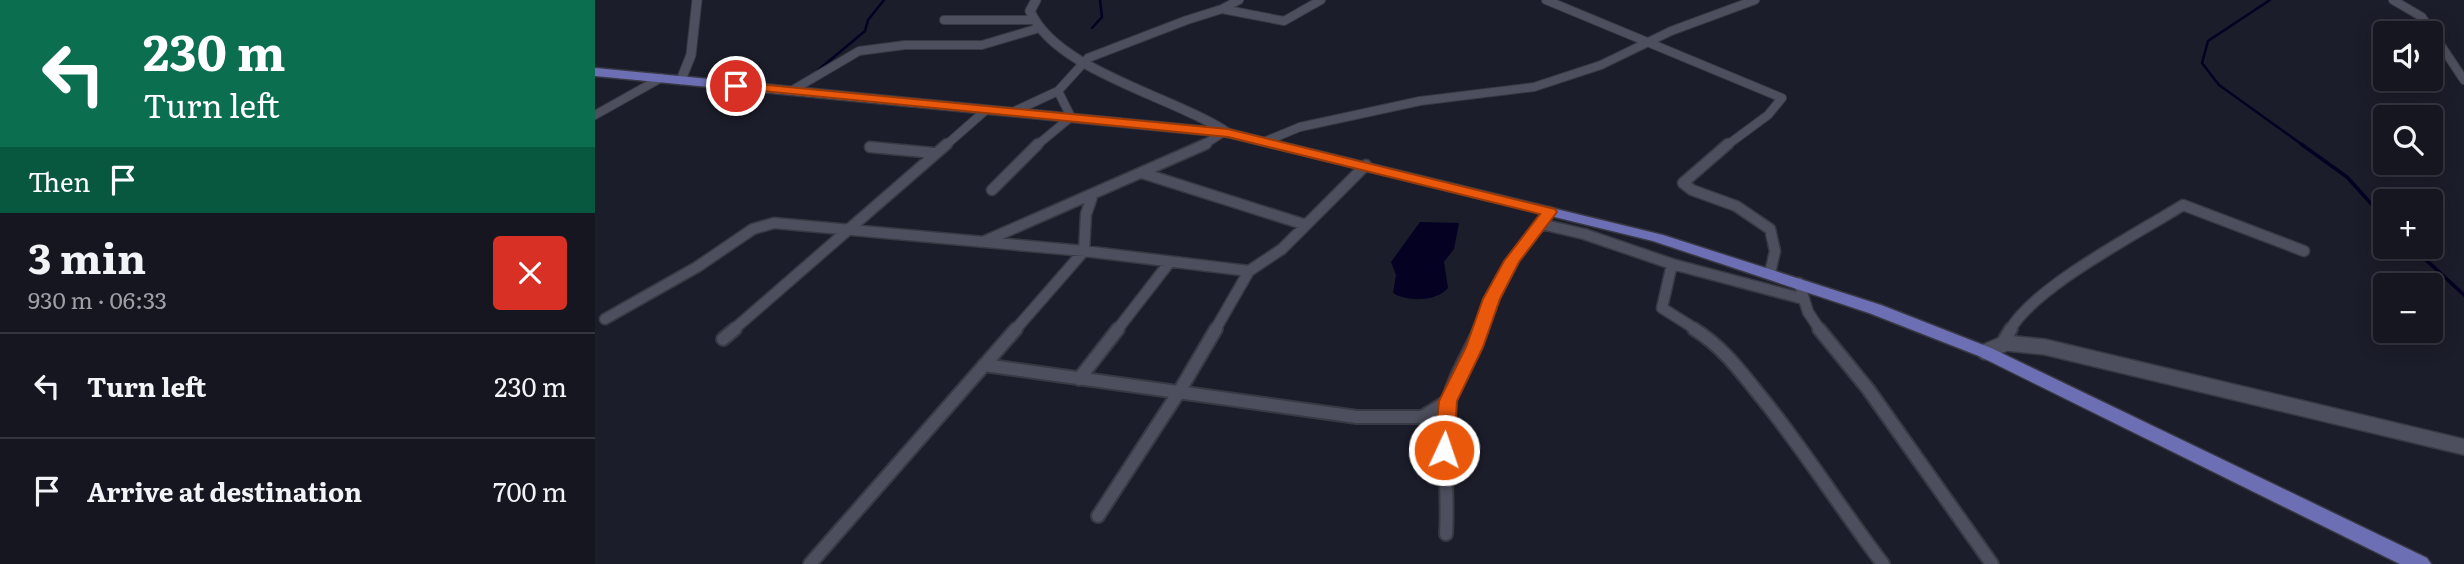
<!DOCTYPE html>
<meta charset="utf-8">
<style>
body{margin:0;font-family:Literata,serif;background:#1e1f29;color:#f1f3f6;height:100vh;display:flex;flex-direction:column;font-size:26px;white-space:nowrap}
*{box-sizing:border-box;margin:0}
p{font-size:23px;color:#9d9fa5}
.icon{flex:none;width:38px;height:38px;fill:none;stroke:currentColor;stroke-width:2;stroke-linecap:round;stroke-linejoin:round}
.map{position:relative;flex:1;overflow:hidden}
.drawer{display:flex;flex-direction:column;background:#151620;width:595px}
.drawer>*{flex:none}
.guide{background:#0b6e4f;color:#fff;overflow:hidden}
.tools{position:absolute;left:1778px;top:21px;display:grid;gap:14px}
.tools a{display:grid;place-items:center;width:70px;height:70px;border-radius:7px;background:#151620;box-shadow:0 4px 18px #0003,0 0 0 2px #34353e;font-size:35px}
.pin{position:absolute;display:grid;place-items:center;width:60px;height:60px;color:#fff;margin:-30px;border:4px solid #fff;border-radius:50%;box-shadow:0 2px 7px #0007}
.me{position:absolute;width:77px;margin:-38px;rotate:3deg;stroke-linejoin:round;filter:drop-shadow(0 0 5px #0008)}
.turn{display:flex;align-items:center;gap:24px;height:147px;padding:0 28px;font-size:32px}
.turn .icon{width:91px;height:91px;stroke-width:2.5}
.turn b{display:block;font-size:49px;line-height:60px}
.then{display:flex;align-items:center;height:66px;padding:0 28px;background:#0003;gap:14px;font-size:26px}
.round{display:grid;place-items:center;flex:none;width:74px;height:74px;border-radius:7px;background:#1e1f29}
.overview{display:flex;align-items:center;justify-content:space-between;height:119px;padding:0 28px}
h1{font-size:42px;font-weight:700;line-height:52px}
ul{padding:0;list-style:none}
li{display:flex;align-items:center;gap:21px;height:105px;padding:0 28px;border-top:2px solid #34353e}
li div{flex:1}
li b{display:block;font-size:26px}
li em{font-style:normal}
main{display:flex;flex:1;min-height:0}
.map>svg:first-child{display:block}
.water{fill:#050122}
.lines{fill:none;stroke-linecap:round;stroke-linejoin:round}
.stream-far1{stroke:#050122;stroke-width:2.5}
.stream{stroke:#050122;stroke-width:3.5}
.minor-far2-casing{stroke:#383943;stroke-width:10}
.minor-far1-casing{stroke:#383943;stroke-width:13}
.minor-casing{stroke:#383943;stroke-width:16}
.tertiary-far1-casing{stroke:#383943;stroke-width:11}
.tertiary-casing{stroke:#383943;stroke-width:18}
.primary-casing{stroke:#383943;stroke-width:3}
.minor-far2{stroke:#4e4f5e;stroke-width:8}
.minor-far1{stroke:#4e4f5e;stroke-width:10}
.minor{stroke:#4e4f5e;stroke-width:12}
.tertiary-far1{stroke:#4e4f5e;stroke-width:9}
.tertiary{stroke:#4e4f5e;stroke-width:15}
.primary{fill:#6d6fb5;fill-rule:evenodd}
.route{fill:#ea580c;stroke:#983908;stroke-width:2}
</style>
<main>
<section class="drawer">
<div class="guide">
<div class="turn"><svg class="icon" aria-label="left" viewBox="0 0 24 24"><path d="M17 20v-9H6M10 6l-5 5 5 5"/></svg><div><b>230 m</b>Turn left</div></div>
<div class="then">Then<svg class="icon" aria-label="arrive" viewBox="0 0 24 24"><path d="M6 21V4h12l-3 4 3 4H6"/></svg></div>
</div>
<div class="overview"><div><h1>3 min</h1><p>930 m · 06:33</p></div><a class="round" style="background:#d93025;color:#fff"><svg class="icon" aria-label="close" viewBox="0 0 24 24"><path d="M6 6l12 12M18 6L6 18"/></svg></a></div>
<ul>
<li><svg class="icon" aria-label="left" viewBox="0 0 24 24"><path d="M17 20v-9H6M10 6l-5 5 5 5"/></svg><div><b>Turn left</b></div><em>230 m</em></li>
<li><svg class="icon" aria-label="arrive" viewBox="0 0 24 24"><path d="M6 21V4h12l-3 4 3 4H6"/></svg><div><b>Arrive at destination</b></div><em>700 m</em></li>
</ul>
</section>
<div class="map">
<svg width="1869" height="564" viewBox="0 0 1869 564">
<rect width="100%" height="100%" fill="#1c1d2a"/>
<path class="water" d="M825,222l39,1 -5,26 -10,13 4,26c-12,14 -40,14 -55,5l3,-18 -5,-13z"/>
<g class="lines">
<path class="stream-far1" d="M1675,0l-62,41 -6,22 17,22 85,61
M497,28l10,-11 -2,-17
M222,71l48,-40 3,-11 16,-20"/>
<path class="stream" d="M1706,144l46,33 38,42
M1817,247l52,48"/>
<g class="minor-far2-casing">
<path id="minor-far2" d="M951,0l236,98 -14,17 -42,31
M1798,0l29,17 42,63
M627,9l17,-9
M349,20h87
M196,91l68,-40 46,-6h77l54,-16
M420,111l43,-20 30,-33 99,-38 35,-11 62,12 37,-21
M0,115l66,-37
M671,141l34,-14 120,-26 114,-14 67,-22 70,-34 84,-31
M350,146l41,-36
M441,146l35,-29 -13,-26
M607,146l20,-13"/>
</g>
<g class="minor-far1-casing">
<path id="minor-far1" d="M1133,144l-45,39 9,7 44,16 34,23 5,22 -5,22
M275,147l64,6
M547,173l164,52
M397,190l46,-46
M946,224l43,10 88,30 128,34
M390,241l221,-97
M1077,264l-10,44 35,22
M1204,283l9,29 12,18
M10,319l92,-52 56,-38 21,-6 310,28 165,20 33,-22 84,-84
M138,330l214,-186
M420,330l69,-79 2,-37 7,-20
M522,330l52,-67
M620,330l34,-59
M884,330l33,-69 37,-49
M1415,330c25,-44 127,-96 173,-125l121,46"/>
</g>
<g class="minor-casing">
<path id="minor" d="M1099,329c29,18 47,43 68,69 43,53 79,111 121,166
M1224,329l49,60 124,175
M128,339l12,-10
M1407,344l9,-15
M389,365l373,52h65l26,-16
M484,379l39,-50
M503,516l81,-124 37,-63
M851,534c3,-44 -5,-87 2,-130 4,-25 22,-52 32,-75
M215,564l206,-235"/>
</g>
<g class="tertiary-far1-casing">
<path id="tertiary-far1" d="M441,0l-6,11c26,60 143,85 198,122
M86,80l10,-25 6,-55"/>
</g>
<g class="tertiary-casing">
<path id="tertiary" d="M1390,352l21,-9 39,4 419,100"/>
</g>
<g class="primary-casing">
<path id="primary" d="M0,68l633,61 435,106 218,70 110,43 436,210 4,6h-31l-421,-208 -110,-43 -216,-72 -425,-104 -633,-61z"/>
</g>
<use href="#minor-far2" class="minor-far2"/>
<use href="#minor-far1" class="minor-far1"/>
<use href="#minor" class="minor"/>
<use href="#tertiary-far1" class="tertiary-far1"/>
<use href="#tertiary" class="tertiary"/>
<use href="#primary" class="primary"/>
</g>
<path class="route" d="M141,82l492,47 327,80 2,3 -38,50 -19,37 -17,48 -26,54 -3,49 -10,7 -10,-7 5,-49 27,-54 17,-48 21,-38 36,-47 -312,-77 -496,-49 -2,-2z"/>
</svg>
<div class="tools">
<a><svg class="icon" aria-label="sound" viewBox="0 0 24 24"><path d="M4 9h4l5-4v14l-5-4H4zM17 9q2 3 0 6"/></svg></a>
<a><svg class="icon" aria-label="search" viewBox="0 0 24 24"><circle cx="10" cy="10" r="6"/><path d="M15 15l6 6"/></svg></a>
<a>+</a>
<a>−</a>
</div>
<div class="pin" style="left:141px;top:86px;background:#d93025"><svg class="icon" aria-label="arrive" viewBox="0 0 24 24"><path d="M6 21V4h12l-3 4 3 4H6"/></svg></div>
<svg class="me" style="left:849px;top:450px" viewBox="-20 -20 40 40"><circle r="17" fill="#ea580c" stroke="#fff" stroke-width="3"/><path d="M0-11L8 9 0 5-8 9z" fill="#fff"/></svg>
</div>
</main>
